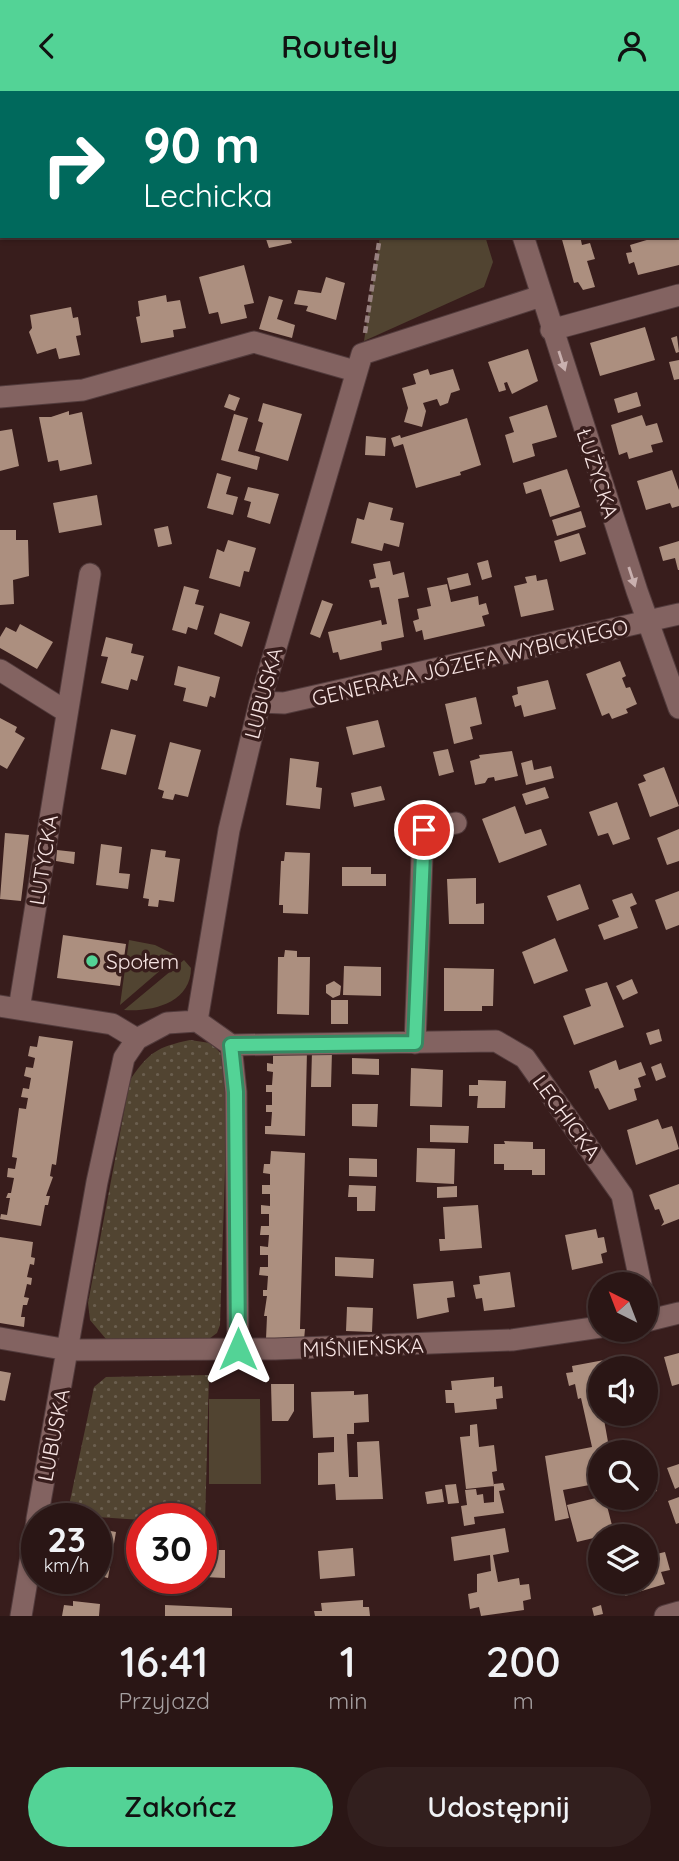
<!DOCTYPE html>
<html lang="pl">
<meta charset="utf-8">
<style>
body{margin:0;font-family:Quicksand,sans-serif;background:#321f1e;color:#f1f3f6;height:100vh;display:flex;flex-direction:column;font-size:26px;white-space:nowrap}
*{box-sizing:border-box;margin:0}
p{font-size:23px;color:#a59fa0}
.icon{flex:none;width:38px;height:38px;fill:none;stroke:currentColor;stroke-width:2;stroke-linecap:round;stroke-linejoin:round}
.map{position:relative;height:1525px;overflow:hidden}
.side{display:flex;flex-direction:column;background:#2a1615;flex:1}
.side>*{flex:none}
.top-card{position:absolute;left:0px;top:0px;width:679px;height:147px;box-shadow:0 2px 5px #0004,0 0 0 2px #463534;background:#00695c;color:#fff;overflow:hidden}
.needle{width:46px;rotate:318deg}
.buttons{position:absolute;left:588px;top:1181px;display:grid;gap:14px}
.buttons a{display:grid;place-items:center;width:70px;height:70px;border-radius:50%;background:#2a1615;box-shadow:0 2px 5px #0004,0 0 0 2px #463534;font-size:35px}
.speed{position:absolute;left:21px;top:1412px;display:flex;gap:14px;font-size:35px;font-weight:700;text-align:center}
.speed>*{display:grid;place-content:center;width:91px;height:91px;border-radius:50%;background:#2a1615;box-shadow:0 2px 5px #0004,0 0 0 2px #463534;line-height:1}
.speed small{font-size:18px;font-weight:400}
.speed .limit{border:10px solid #d22;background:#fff;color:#111}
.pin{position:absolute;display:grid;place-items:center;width:60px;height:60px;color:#fff;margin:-30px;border:4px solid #fff;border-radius:50%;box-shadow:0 2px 7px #0007}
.me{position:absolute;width:77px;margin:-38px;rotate:0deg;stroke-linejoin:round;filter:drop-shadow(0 0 5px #0008)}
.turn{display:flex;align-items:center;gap:24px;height:147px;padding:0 28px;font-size:32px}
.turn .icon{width:91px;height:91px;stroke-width:2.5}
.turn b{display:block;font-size:49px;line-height:60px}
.eta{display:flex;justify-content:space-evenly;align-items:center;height:119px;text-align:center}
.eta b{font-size:42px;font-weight:600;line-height:49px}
.button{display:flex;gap:14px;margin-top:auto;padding:14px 28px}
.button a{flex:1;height:80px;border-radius:42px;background:#53d396;color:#111;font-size:28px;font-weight:600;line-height:80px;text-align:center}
.button a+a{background:#321f1e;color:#f1f3f6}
header{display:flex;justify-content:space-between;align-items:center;height:91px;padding:0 28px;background:#53d396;color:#111;font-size:32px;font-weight:600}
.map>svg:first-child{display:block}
.grass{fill:#514431}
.park{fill:url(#park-dots)}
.building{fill:#ac8f7f}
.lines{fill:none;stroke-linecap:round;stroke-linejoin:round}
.minor-casing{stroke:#523b3c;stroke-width:23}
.tertiary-casing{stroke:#523b3c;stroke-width:23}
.path{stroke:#97807f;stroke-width:4.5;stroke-dasharray:7 3.5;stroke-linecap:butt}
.minor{stroke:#836361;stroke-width:21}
.tertiary{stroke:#836361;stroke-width:21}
.oneway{fill:#c9b0af}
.route-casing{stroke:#368962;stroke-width:18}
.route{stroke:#53d396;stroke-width:12}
.poi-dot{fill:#53d396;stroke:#381d1c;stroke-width:2.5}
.labels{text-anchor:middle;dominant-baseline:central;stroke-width:7;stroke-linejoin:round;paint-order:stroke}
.street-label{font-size:21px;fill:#f7e4e3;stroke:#381d1c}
.poi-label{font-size:21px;fill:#f7e4e3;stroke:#381d1c;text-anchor:start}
</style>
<header><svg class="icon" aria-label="back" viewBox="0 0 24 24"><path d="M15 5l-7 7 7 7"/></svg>Routely<svg class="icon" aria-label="person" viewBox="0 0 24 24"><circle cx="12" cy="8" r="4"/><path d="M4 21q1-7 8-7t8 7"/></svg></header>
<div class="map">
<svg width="679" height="1525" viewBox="0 0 679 1525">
<defs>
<pattern id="park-dots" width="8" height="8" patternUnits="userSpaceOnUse" patternTransform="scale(1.75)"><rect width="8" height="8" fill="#514431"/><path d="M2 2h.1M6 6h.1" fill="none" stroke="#6b5f4f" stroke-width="1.8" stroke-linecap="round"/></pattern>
</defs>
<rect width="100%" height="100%" fill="#381d1c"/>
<path class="grass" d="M380,145h105l8,26 -9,25 -120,54z
M129,849l26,5 22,11 -57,49z
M184,869l7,8c0,35 -39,44 -67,42z
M209,1308h51l1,85h-52z"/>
<path class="park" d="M190,949l20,3 13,12 4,53 -7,217 -3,8 -15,11 -96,-5 -16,-19 -2,-17 42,-223c19,-28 27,-33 60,-40z
M209,1284l-4,149h-4v-5l-59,1 -75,-5 27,-128 12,-10z"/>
<path class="building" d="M265,145h24l3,7 -23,5z
M561,145h19l2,9 8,-2 5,16 -8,2 8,26 -12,3 -5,-8 -4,1z
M660,145h19v29l-41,10 -4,-13 -5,2 -3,-11 6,-1 -2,-7z
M244,174l10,38 -10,2 3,13 -26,6 -3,-12 -9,2 -10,-37z
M326,186l19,6 -9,37 -30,-9 2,-5 -14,-2 4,-14 23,3z
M166,204l1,7 13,-2 6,28 -13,2 1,7 -33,6 -5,-26 4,-1 -2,-15z
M269,205l14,4 -6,19 18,6 -3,13 -33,-9z
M71,216l2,11 5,-1 3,18 -5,1 4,19 -21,4 -3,-11 -19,6 -8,-22 3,-4 -2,-13z
M645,236l10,33 -55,16 -10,-33z
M677,245l2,16 -3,1 -5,-15z
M528,258l10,32 -26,13 -5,-12 -3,1 2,7 -7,2 -11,-30z
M679,269v19l-5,1 -5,-18z
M428,278l2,6 23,-6 7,21 -9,3 -3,10 -8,3 -3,-7 -14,4 3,8 -4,16 -18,-5 4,-14 -6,-20 14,-4 -3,-10z
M637,301l4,14 -23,7 -4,-14z
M229,303l11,4 -5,13 -11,-4z
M263,312l39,11 -14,47 -33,-10 8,-28 -5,-2z
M547,314l10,32 -25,7 3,12 -22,7 -8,-28 9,-3 -5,-15z
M69,320v4l13,-3 10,52 -32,7 -2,-11 -10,2 -9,-45h12z
M234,323l14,4 -10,33 22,6 -3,13 -36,-10z
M642,324l4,11 11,-3 6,19 -12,3 2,7 -24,7 -2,-7 -8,3 -8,-30z
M467,327l14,47 -21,7 1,3 -45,13 -13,-44 -9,3 -3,-9 9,-3 1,3z
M12,338l7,37 -19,5v-40z
M366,345l20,2 -1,18 -20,-1z
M567,378l13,38 -30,10 -9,-28 -15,5 -3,-11z
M672,379l7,20v16l-7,2 -2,-5 -24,7 -9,-29z
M217,382l14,4 -5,17 12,3 -5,18 -26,-7z
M248,396l31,7 -9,30 -23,-7 4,-15 -7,-2z
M97,404l5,30 -43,8 -6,-30z
M369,411l24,6 -3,12 14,3 -5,24 -15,-4 -2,8 -31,-8 6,-25 7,2z
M581,420l5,16 -29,9 -5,-16z
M168,435l4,18 -14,3 -4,-18z
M0,439h16v10h12l1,36 -16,4 1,24 -14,1z
M579,442l7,21 -26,8 -6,-21z
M228,449l28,8 -7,24 -5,-1 -4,16 -31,-9 8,-29 7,3z
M679,450v29h-1l-3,-12 -12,3 -4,-14z
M488,469l4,17 -10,3 -5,-17z
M390,470l3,14 11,-3 5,25 -11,2 6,38 -23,5 1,8 -42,10 -2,-8 -5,1 -5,-21 53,-12 1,5 5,-1 -8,-37 -8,1 -2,-8 7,-2 -3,-14z
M468,482l3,12 -21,5 -3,-12z
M536,484l1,6 10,-2 7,31 -33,7 -7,-31 13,-3 -2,-6z
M447,493l4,18 27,-6 1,9 7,-2 3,11 -7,2 3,10 -61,14 -2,-10 -6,2 -3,-11 6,-2 -2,-10 14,-3 -4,-18z
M184,495l15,4 -4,14 9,2 -7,24 -9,-3 -2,7 -14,-4z
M322,509l11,4 -13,34 -10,-4z
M220,522l30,9 -8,25 -28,-13z
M20,533l33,18 -16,27 -37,-21v-11l6,-10 10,5z
M106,546l27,7 -2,9 13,3 -7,25 -6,-2 -3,11 -27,-7 7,-26 -7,-1z
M620,570l6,15 -4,2 4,10 4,-1 7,17 -11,5 2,4 -16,6 -3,-6 -7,3 -16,-42z
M178,575l42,11 -5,21 -5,-2 -3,11 -24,-6 3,-13 -12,-3z
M548,589l8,29 -32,8 -3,-12 -6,2 -3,-11 6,-2 -1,-7z
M476,606l6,27 -12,3 3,12 -19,5 -9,-40z
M0,627l17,9 -2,5 10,6 -18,31 -7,-4z
M378,629l7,27 -32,8 -7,-28z
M111,638l25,6 -10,40 -25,-6z
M170,651l31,8 -13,47 -13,-3 -2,6 -11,-2 2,-7 -6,-2z
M448,658l6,23 -15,4 -6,-24z
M512,660l6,25 -23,5 -1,-4 -6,1 -3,5 -10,2 -5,-24 10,-3 -1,-3z
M290,667l29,4 -3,25 6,1 -2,21 -34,-4z
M532,669l2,10 17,-4 3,12 -28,7 -5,-22z
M664,676l15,39 -29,11 -12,-33 8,-3 -3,-6z
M381,695l4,14 -31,7 -3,-14z
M545,696l4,11 -23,7 -4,-11z
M617,711l13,37 -17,6 -5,-12 -10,3 -9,-24z
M515,715l10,28 16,-5 6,16 -48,18 -17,-44z
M679,738v32l-12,4 -10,-27z
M5,742l24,2 -8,66 -21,-2z
M101,753l21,3 -3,26 11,1 -2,15 -32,-4z
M151,758l15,2 -1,6 15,2 -6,43 -15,-2 -1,7 -10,-1 1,-7 -6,-1z
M57,759l18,2 -1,12 -18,-3z
M285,761l25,1 -2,61 -25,-1v-8h-4l2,-44h3z
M342,776h29v7h15v12h-44z
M476,787v26l8,-1v21h-35l-2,-45z
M580,793l9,25 -32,12 -10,-25z
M679,800v34l-13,5 -11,-30z
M632,802l5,11 -7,3 8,21 -34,12 -6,-15 21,-8 -7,-17z
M63,844l63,9 -6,42 -63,-8z
M555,847l13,33 -34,13 -12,-32z
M285,859l12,1v6h13l-1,58 -32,-1 1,-57h6z
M344,875l37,1v29l-38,-1z
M444,877l50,1 -1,37h-11v5h-38z
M632,888l6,14 -15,7 -7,-14z
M334,890l7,5 -1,9 -7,3 -7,-5v-8z
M607,891l17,45 -50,18 -11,-29 28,-10 -6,-17z
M331,909h17v24h-17z
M659,938l3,12 -12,4 -4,-12z
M39,945l34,5 -17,124 -4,-1 -2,12 3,1 -7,19h4l-2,9h-3l-4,21 -41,-7 1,-5 6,1 3,-17h-4l2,-5h3l3,-15 -7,-1 1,-9 7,1 2,-11 -5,-1 7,-49 7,1 2,-11 -7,-1 2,-9 6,1 2,-11 -7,-2 2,-9 7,1 2,-10 -7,-2 2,-10 7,1z
M273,959l34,1 -2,85 -40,-2v-8h6l1,-14h-6v-7h6v-13h-6v-7h6l1,-13 -6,-1v-8l6,1z
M312,960h20l-1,36h-20z
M352,967l27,1v16l-27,-1z
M616,969l3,10 22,-8 5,13 -8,3 3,9 -7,2 3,11 -28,10 -11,-22 -3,1 -6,-18z
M661,972l5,14 -10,4 -5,-14z
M411,977l32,2 -1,37 -32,-1z
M478,989l28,1 -1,27h-28l1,-12h-9v-11h9z
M352,1013h26l-1,23 -25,-1z
M658,1028l4,10 10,-3 7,23 -43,16 -9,-35z
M430,1034l39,1 -1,17 -38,-1z
M504,1050l29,1v7h12v26h-13v-5h-28v-6h-10v-20h11z
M417,1057l38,1 -1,35 -38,-2z
M271,1060l34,2 -5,176h5l-1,11 -38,-1 1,-23h-3l3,-20h-4v-6h4l1,-14 -9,-1 1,-8h8v-12h-8v-9l8,1 1,-12h-9l1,-9h8v-12h-8v-9l9,1v-12h-8v-9h8v-11l-7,-1 1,-9h6z
M349,1067l28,1v18l-28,-1z
M679,1093v35l-18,7 3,-4 -5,-13 -4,1 -6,-15z
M349,1094l27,1 -1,25h-18v-14h-9z
M457,1095v11l-20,1v-11z
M478,1114l4,43 -42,3 -1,-12h6l-2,-32z
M596,1138l2,9 6,-1 3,15 -6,2 2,9 -31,7 -7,-35z
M0,1146l33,5 -2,15 4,1 -1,7 -4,-1 -3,13 5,1 -1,7 -4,-1 -3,13 5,1 -2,7h-4l-2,12h4l-1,10 -24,-4z
M335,1166l39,2 -1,19 -38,-2z
M510,1181l5,35 -31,4 -2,-13 -6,1 -3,-14 7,-1 -1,-8z
M453,1190l2,16 -8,1 2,14 -32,7 -4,-35z
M347,1216l26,1 -1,24 -26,-1z
M679,1262v31l-7,2 -8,-29z
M615,1267l2,11h-17v45h3l7,39h-10v30l-37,7 6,28 -14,3 -10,-65 47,-9 -11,-49 -3,1 -3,-15 -6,2 -3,-13 7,-1 -1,-6z
M0,1280l11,2 -6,28 -5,-1z
M494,1286v10l8,-1 1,12 -7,1 1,10 -42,4 -1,-10h-8l-1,-13h7l-1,-9z
M271,1293h23v27l-6,10h-16z
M354,1300v4l14,-1 1,28 -15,1v11h-7l2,43h9l-1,-35 22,-1 4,58 -47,1 -1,-16 -17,1v-32l16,-1v-15l-21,1 -2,-46z
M477,1333l2,23 15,-2 3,26 -5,1 2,14 -28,3 -6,-52 10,-1v-11z
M679,1373v23l-4,2 -8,-21z
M651,1380l6,20 -11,4v-23z
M503,1392l2,7 -6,1 5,22 -30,4 1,7 -11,2 -3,-20 6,-1 -2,-15 11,-1 1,6 6,-1 1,9 10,-1v-18z
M456,1393l3,19 -11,1 -3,-19z
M442,1398l2,13 -17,2 -2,-12z
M600,1406l5,1 9,35 -37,9 -10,-37z
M679,1406v26l-3,1 -8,-23z
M96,1437l20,4 -8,46 -12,-3z
M505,1437l4,24 -16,3 5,27 21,-4 1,7 9,-1 2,15 -8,2 1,9 -43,6 -2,-9 -9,2 -2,-15 9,-2v-18l14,-3 -1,-16 -36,6 -3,-24z
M646,1443l6,21 13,-3 5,18 -9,2 4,12 -40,12 -4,-14h25z
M353,1457l2,28 -35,3 -2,-28z
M205,1459h20v28l-21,-1z
M363,1509v7h6l1,9h-55l-1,-5h8l-1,-8z
M73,1510l27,3 -1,12h-37l2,-11 9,1z
M165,1514l67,3v8h-67z
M601,1514l2,9 -9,2 -2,-8z"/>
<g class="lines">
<g class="minor-casing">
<path id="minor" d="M74,0v2
M478,0v2
M677,73h2
M523,145l114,355 42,117
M551,239l128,-35
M0,306l83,-7 171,-48 101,29
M0,579l67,42
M260,611l24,1 395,-89
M0,915l112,18 25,15
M19,918l71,-435
M197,930l32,-191 31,-128 102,-348 179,-58
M415,952l8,-213 33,-7
M231,954l265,-4 29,17 97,137 19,90
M646,1230l33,-8
M0,1247l68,12 207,-1 237,-9 88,-13
M37,1428l60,-337 27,-124 13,-19 30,-16 30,-2 34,24 5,47 2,257
M21,1525l16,-95
M665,1525l14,-4"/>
</g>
<g class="tertiary-casing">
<path id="tertiary" d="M193,2l6,-2
M0,60h2"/>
</g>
<path class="path" d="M431,2l1,-2
M365,242l15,-97"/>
<use href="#minor" class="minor"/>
<use href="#tertiary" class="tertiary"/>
</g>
<defs><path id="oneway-solid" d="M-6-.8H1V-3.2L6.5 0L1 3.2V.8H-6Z" transform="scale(1.75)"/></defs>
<g class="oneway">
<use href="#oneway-solid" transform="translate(562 270) rotate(72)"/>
<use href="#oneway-solid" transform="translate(632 486) rotate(72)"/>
</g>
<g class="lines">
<g class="route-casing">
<path id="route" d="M238,1258l-2,-257 -5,-47 184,-2 9,-213"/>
</g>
<use href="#route" class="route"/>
</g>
<circle class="poi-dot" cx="92" cy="870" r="7"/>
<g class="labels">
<g class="street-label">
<text transform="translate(598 382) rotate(72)">ŁUŻYCKA</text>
<text transform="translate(470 571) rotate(-13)">GENERAŁA JÓZEFA WYBICKIEGO</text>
<text transform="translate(263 602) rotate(-75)">LUBUSKA</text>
<text transform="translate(43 769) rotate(-81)">LUTYCKA</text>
<text transform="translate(567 1026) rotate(54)">LECHICKA</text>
<text transform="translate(363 1256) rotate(-2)">MIŚNIEŃSKA</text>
<text transform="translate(53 1344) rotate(-79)">LUBUSKA</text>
</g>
<g class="poi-label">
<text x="106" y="870">Społem</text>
</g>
</g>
</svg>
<div class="buttons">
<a><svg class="needle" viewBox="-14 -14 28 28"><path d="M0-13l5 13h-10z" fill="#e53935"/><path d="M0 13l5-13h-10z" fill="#a59fa0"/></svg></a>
<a><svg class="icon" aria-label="sound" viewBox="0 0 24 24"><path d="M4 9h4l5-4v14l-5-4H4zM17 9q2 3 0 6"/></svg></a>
<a><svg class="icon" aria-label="search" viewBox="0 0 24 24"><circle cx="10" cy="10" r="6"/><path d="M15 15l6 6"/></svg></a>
<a><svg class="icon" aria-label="layers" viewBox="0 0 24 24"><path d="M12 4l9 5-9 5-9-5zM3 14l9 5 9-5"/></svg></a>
</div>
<div class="speed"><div>23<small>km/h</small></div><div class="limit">30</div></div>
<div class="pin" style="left:424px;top:739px;background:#d93025"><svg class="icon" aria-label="arrive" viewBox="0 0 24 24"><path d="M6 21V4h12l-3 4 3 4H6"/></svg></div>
<svg class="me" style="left:238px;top:1258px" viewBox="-20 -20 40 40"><path d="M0-17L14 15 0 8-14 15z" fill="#53d396" stroke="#fff" stroke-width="4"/></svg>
<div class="top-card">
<div class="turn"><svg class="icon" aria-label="right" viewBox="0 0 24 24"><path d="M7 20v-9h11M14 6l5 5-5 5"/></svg><div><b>90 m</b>Lechicka</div></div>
</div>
</div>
<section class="side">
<div class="eta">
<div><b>16:41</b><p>Przyjazd</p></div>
<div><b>1</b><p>min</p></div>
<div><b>200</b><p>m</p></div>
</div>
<div class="button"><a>Zakończ</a><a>Udostępnij</a></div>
</section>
